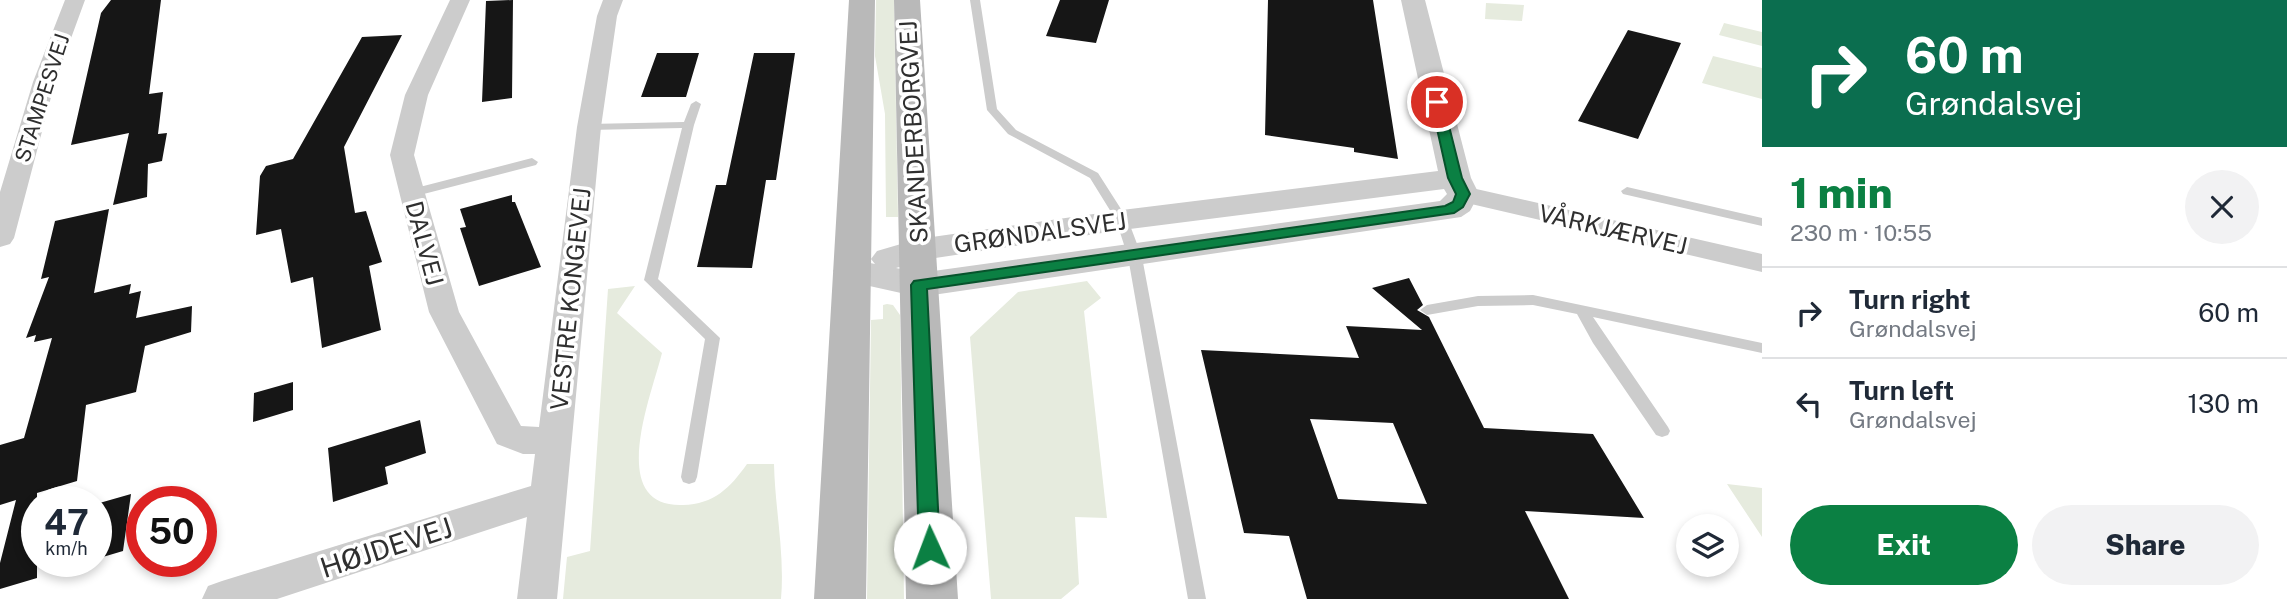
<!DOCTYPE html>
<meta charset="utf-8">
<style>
body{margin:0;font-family:"Public Sans",sans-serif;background:#f2f2f3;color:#1f2937;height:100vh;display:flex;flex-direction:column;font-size:26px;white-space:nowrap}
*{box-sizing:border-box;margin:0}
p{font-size:23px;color:#747a83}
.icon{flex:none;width:38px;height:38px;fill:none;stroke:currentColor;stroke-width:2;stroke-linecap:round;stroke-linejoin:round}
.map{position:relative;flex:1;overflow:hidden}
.side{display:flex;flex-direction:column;background:#fff;width:525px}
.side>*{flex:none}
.hud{background:#0b6e4f;color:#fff;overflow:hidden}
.controls{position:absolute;left:1676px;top:514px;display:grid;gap:14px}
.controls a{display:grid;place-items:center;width:63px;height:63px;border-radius:50%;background:#fff;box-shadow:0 4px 10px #0003;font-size:35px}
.speed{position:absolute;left:21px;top:486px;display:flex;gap:14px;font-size:35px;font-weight:700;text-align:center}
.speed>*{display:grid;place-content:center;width:91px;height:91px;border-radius:50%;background:#fff;box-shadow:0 4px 10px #0003;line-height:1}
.speed small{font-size:18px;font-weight:400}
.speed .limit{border:10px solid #d22;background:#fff;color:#111}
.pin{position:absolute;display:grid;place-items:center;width:60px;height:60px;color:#fff;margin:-30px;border:4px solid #fff;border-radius:50%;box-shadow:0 2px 7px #0007}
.me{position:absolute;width:77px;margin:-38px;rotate:358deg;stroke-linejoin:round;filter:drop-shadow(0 0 5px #0008)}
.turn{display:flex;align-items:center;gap:24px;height:147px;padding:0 28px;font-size:32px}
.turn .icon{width:91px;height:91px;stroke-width:2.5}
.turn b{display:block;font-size:49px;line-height:60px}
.round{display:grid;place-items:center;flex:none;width:74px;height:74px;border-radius:37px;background:#f2f2f3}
.overview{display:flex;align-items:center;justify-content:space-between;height:119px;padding:0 28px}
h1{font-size:42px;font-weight:800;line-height:52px;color:#0b8043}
.button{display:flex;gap:14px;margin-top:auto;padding:14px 28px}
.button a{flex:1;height:80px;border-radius:42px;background:#0b8043;color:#fff;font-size:28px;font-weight:800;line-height:80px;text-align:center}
.button a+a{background:#f2f2f3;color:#1f2937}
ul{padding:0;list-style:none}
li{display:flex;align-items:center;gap:21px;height:91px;padding:0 28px;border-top:2px solid #e0e1e3}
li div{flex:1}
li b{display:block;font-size:26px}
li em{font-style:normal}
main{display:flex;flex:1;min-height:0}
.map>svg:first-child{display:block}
.green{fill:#e6ebde}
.building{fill:#161616;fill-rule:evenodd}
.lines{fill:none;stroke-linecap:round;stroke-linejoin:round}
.service{fill:#ccc;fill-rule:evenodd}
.minor{fill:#ccc;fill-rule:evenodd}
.tertiary{fill:#ccc;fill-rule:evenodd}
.secondary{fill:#b9b9b9;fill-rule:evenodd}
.route{fill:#0b8043;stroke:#07532c;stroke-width:2}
.labels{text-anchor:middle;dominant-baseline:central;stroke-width:7;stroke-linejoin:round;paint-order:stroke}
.far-street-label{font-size:21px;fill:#2f2f2f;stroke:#fff}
.street-label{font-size:24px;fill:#2f2f2f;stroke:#fff}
.near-street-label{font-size:28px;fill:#2f2f2f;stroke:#fff}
</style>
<main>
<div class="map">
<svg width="1762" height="599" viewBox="0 0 1762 599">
<rect width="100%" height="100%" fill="#fff"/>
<path class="green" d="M876,0h18l4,217h-12l-1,-103 -10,-58z
M1486,3l38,2 -2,16 -37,-2z
M1724,23l38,9v14l-43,-11z
M1713,56l49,12v31l-60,-16z
M1087,281l14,17 -17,13 23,207 -32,-1 4,67 -18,15h-70l-21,-262 48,-45z
M635,286l-18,27 45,40c-10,41 -57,155 21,152 31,-1 47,-17 64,-41h27c1,45 11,90 7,135h-218l4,-42 23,-6 18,-262z
M887,304l6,1 7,10 4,284h-37l4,-279 12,-1v-14z
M1727,484l35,4v49z"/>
<path class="building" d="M111,0h50l-12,94 14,-2 -5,42 9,-1 -5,28 -14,3 -1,33 -34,8 16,-72 -58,12 30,-132z
M513,0l-1,98 -30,4 4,-101z
M1060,0h49l-13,43 -50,-7z
M1268,0h105l25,159 -44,-7v-4l-89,-13z
M1628,30l53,13 -43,96 -60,-18z
M402,35l-58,112 11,66 11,-2 16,51 -13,4 12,64 -59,18 -9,-71 -22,6 -10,-54 -25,6 4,-59 6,-10 27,-7 69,-122z
M657,53h42l-13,44h-45z
M754,53h41l-19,127h-10l-14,88 -55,-1 19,-82h10z
M512,195v7h3l26,65 -62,19 -19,-58 6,-1 -6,-18z
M109,209l-15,84 37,-9 -2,10 12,-3 -5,27 56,-12 -1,26 -46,14 -9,46 -50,13 -9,76 -40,12v85l-37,11v-26l16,-63 -16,5v-60l24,-7 28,-100 -18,4 2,-7 -10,3 23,-61 -8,2 14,-58z
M1409,278l14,27 -6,5 12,7 55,111 109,6 51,84 -119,-7 44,88h-262l-18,-63 -45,-3 -43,-183 158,8 -13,-32 76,4 -50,-42zM1310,419l83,4 34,81 -89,-5z
M293,382v28l-40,12 1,-29z
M420,420l6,33 -41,14 3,17 -55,18 -5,-54z
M131,494l-8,57 -27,8v-55z"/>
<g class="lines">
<path class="service" d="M970,0h10l17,109 19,21 82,43 30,47 14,37 64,342h-18l-60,-342 -12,-37 -26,-42 -82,-44 -21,-24z
M696,101l5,3 -7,21 -36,154 62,59 -23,139 -2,5 -6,2 -6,-2 -2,-5 24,-138 -61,-59 38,-152 -93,2 -6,-3 6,-3 95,-2 7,-18z
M532,158l6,4 -2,3 -124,32 -6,-4 2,-3z
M1627,187l135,31v8l-139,-32 -2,-3z
M1533,295l229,48v10l-169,-36 75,110 2,4 -2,4 -6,2 -6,-2 -63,-92 -16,-29 -44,-9 -55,1 -51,9 -7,-5 7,-5 51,-9z"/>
<path class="minor" d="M65,0h20l-30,82 -41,156 -4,6 -10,3v-55l33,-110z
M450,0h20l-42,95 -14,60 45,157 62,114 18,1 38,-300 20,-111 6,-16h20l-6,16 -16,111 -44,472h-40l10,-82 -250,82h-75l6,-13 14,-5 309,-95 4,-32h-12l-26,-10 -68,-132 -39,-157 15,-60z
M1463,186l299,68v18l-308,-72 -4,-6 4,-6z"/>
<path class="tertiary" d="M1401,0h24l46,178 8,16 -9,17 -9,6 -542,80 -81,-18 -5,-8 5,-8 13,-4 24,5 -4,-5 6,-8 41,-12 204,-29 316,-39zM1444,189l3,5 -7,7 -521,72 -23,-5 26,-8 200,-30z"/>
<path class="secondary" d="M849,0h26l-9,599h-52z
M894,0h26l38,599h-52z"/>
</g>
<path class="route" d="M1437,98l6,4 19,76 8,16 -7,13 -9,6 -527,76 13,259 -3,6 -7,3 -8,-3 -3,-6 -8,-263 3,-4 531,-75 8,-4 3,-8 -8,-16 -17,-76z"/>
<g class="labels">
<g class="far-street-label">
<text transform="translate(42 98) rotate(-72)">STAMPESVEJ</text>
</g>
<g class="street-label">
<text transform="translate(913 132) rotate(-93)">SKANDERBORGVEJ</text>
<text transform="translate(1613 229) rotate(13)">VÅRKJÆRVEJ</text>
<text transform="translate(1040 232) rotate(-8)">GRØNDALSVEJ</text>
<text transform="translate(425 243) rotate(75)">DALVEJ</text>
<text transform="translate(570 299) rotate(-84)">VESTRE KONGEVEJ</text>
</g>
<g class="near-street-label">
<text transform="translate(386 547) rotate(-18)">HØJDEVEJ</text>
</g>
</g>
</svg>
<div class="controls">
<a><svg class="icon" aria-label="layers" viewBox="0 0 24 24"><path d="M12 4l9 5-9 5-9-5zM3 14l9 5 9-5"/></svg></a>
</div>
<div class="speed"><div>47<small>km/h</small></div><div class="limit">50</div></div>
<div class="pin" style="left:1437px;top:102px;background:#d93025"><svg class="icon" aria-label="arrive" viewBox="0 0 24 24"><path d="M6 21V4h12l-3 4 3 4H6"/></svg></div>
<svg class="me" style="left:930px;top:548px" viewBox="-20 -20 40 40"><circle r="19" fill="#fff"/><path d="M0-13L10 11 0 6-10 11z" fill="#0b8043"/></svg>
</div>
<section class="side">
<div class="hud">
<div class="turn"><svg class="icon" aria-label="right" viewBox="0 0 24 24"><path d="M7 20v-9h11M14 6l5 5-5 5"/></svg><div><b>60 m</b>Grøndalsvej</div></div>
</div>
<div class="overview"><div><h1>1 min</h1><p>230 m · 10:55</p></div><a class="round"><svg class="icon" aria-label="close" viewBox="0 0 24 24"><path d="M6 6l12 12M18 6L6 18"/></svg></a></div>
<ul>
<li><svg class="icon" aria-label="right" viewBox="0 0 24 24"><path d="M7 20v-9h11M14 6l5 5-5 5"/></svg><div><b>Turn right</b><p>Grøndalsvej</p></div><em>60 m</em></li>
<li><svg class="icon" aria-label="left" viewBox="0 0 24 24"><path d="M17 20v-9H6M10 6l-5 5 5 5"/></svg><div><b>Turn left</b><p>Grøndalsvej</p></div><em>130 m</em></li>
</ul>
<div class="button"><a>Exit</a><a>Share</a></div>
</section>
</main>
